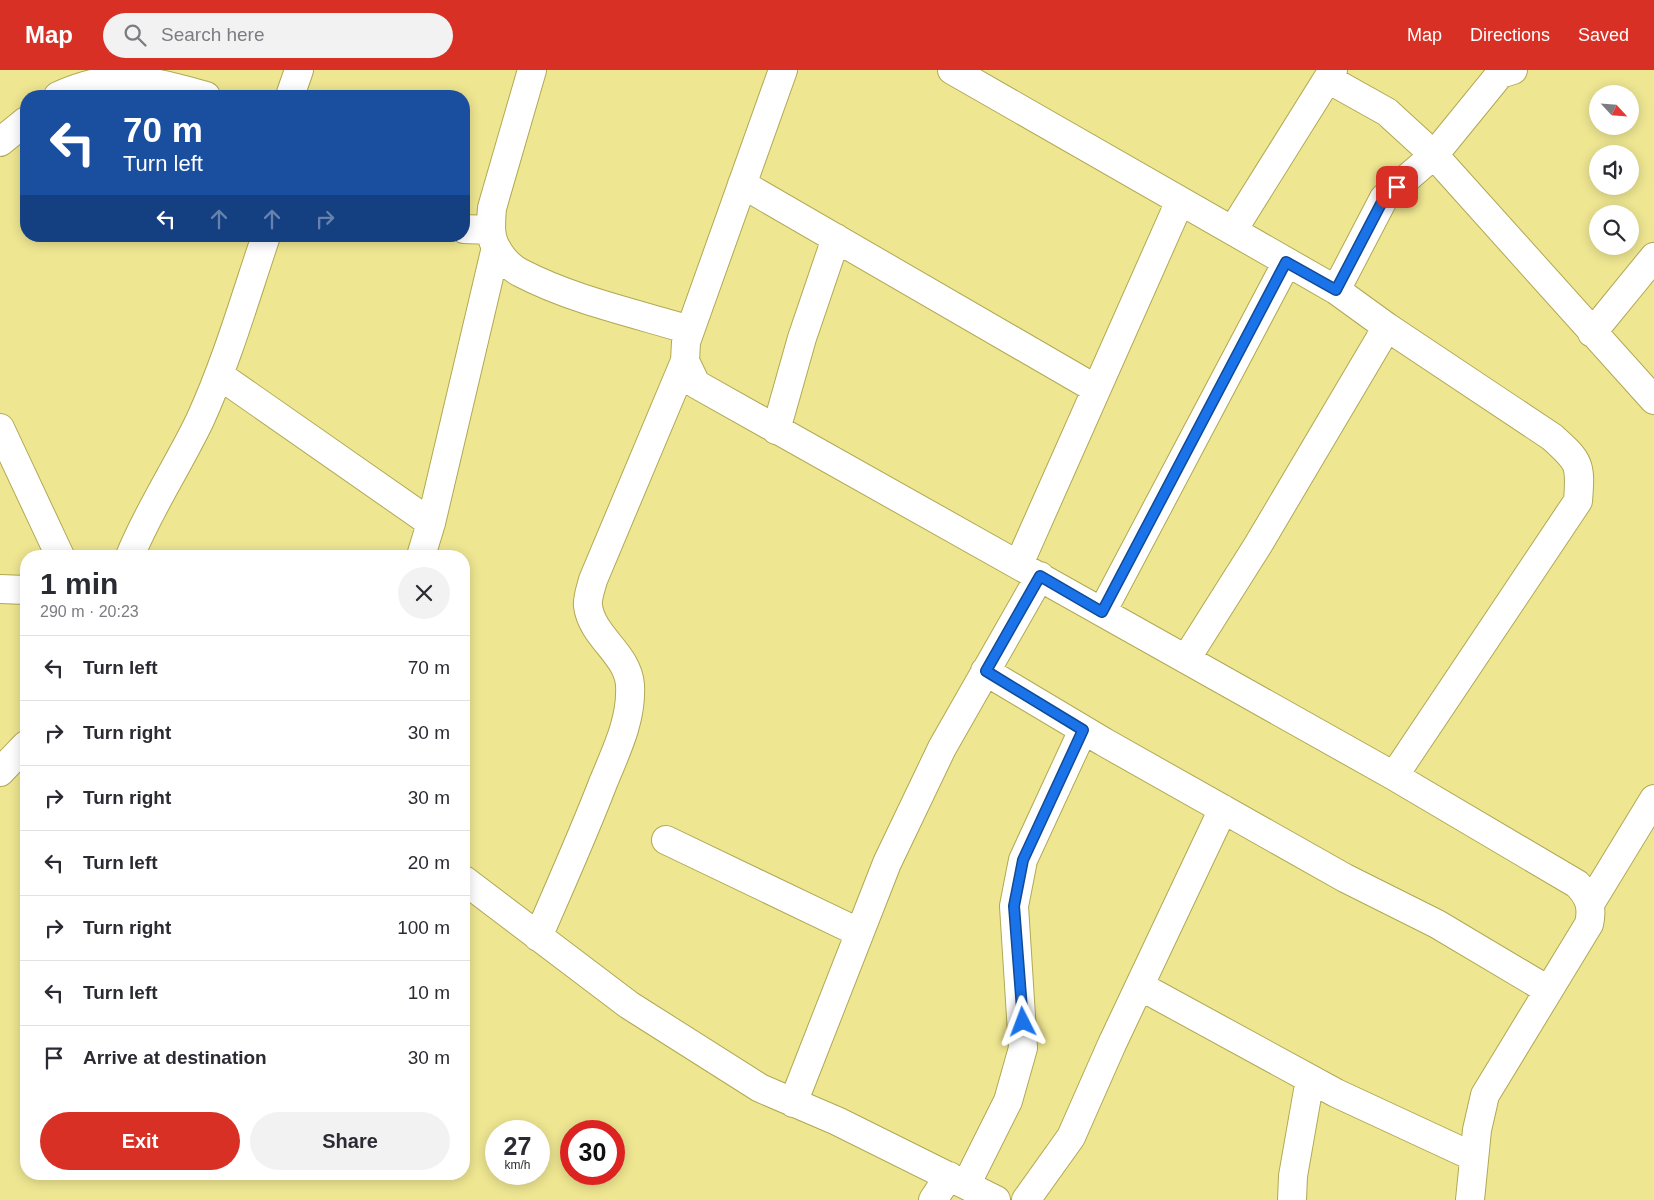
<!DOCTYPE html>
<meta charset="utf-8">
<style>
body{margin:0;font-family:Helvetica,sans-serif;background:#f2f2f3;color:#2b2b33;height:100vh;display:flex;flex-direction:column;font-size:19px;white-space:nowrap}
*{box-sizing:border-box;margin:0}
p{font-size:16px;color:#7c7c81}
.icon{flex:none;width:28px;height:28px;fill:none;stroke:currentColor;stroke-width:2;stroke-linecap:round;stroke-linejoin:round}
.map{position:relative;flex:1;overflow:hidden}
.panel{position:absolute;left:20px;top:480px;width:450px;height:630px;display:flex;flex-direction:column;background:#fff;border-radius:20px;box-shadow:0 2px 12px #0003}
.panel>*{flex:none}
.guide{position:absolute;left:20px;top:20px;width:450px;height:152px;border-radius:20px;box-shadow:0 2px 12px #0003;background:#1a4fa0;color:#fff;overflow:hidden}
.needle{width:32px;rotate:116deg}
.fabs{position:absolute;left:1589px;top:15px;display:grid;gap:10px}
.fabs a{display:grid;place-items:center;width:50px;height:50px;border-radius:50%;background:#fff;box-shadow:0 2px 12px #0003;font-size:25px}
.speed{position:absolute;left:485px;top:1050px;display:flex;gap:10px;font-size:25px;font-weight:700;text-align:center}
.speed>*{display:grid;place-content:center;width:65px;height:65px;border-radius:50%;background:#fff;box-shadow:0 2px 12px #0003;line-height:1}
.speed small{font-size:12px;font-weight:400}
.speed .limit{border:8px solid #d22;background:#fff;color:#111}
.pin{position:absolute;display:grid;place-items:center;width:42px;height:42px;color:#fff;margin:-21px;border-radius:10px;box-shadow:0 2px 8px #0006}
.me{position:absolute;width:55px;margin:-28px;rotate:357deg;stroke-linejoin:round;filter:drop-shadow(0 0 4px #0008)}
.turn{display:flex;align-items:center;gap:18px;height:105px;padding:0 20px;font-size:22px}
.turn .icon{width:65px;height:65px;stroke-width:2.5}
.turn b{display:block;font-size:35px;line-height:42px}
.lanes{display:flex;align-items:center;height:48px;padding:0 20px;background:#0003;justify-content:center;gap:25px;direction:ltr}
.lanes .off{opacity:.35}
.round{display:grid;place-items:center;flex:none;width:52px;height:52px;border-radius:26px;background:#f2f2f3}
.head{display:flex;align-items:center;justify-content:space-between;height:85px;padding:0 20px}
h1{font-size:30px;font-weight:600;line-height:38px}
.cta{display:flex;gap:10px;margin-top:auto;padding:10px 20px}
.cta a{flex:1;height:58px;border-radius:30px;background:#d93025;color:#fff;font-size:20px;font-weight:600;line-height:58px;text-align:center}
.cta a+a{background:#f2f2f3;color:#2b2b33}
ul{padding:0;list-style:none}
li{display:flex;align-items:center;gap:15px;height:65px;padding:0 20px;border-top:1px solid #e1e1e2}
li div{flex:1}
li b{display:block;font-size:19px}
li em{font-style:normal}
header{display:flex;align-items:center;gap:30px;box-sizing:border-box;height:70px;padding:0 25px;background:#d93025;color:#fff}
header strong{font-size:24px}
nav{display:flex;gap:28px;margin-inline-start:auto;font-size:18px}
.search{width:350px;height:45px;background:#f2f2f3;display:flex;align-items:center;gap:12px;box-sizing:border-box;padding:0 18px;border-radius:28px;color:#7c7c81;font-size:19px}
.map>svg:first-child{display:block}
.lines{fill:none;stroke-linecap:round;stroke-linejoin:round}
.minor-casing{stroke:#b1a854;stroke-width:30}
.minor{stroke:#fff;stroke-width:28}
.route-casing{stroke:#114b97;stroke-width:12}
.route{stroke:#1a73e8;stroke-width:9}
</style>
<header>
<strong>Map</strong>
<div class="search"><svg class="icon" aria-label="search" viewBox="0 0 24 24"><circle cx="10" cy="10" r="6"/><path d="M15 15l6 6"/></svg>Search here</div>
<nav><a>Map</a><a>Directions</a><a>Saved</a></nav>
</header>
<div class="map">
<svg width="1654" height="1130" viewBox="0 0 1654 1130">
<rect width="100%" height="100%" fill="#eee691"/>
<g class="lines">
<g class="minor-casing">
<path id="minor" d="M532,0l-40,138c-1,13 -3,29 5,41 5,9 14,19 24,24 52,27 113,40 169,57
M783,0l-97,272 -1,19 11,23 698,392 183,108c12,12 16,23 12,40l-104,171 -8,35 -7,70
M952,0l384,220 51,37 165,110c28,25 29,27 26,64l-184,275
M1328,9l59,33 47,43 220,245
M58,26c56,-26 90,-16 148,0
M290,26l9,-26
M0,72l26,-21
M742,114l354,205
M464,159l27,1
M1233,160l100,-160
M1336,220l48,-92 50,-43 66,-81 13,-4
M1592,263l62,-76
M219,305l212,148
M0,358l60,128
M776,360l26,-92 34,-100
M130,486c19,-47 48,-90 70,-136 27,-59 45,-122 66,-184
M421,486l10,-33 65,-276
M1019,494l161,-363
M0,519l26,1
M1102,542l185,-350
M1186,589l72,-114 129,-218
M985,601l119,71 241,136 92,46 111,66
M0,702l26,-27
M666,770l192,92
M464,810l165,125 131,83 77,33 159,79
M1590,834l64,-105
M538,867c22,-51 45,-102 65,-154 13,-32 29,-63 27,-98 -2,-31 -38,-48 -42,-79 -1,-8 3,-18 5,-26l92,-219
M1140,916l196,107 138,64
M793,1033l94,-240 55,-115 98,-172
M966,1115l42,-84 15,-53 -9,-142 9,-46 60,-130
M933,1130l16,-24
M1026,1130l45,-63 41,-93 111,-235
M1292,1130l1,-24 17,-97"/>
</g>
<use href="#minor" class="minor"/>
</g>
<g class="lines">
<g class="route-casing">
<path id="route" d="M1023,952l-9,-116 9,-46 60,-130 -97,-59 54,-95 62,36 184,-350 50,28 48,-92 13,-11"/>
</g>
<use href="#route" class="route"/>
</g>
</svg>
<div class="fabs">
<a><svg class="needle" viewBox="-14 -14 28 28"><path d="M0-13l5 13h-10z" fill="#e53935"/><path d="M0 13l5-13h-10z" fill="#7c7c81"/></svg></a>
<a><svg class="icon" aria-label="sound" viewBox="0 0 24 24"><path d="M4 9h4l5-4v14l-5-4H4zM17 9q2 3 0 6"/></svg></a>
<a><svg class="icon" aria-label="search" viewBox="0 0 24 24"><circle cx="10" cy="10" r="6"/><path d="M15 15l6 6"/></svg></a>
</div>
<div class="speed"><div>27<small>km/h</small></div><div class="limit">30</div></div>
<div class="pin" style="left:1397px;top:117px;background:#d93025"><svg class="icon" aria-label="arrive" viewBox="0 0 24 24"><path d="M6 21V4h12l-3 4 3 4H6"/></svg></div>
<svg class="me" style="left:1023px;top:952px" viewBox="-20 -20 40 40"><path d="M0-17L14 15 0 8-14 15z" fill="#1a73e8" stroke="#fff" stroke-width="4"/></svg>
<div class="guide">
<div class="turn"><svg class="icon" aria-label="left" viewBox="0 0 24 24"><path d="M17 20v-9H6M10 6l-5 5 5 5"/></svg><div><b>70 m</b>Turn left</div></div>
<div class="lanes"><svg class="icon" aria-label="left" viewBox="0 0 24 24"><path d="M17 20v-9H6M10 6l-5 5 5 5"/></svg><svg class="icon off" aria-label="ahead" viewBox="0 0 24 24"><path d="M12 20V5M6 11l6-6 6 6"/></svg><svg class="icon off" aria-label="ahead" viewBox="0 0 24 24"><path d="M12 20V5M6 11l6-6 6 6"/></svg><svg class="icon off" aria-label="right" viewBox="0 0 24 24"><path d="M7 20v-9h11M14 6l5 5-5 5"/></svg></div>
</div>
<section class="panel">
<div class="head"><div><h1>1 min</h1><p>290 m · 20:23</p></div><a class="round"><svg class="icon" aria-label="close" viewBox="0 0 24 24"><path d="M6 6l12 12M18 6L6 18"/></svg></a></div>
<ul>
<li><svg class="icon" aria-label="left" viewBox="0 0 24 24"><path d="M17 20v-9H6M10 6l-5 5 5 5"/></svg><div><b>Turn left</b></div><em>70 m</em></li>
<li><svg class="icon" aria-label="right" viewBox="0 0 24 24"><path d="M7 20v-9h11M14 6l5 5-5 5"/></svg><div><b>Turn right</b></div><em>30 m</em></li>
<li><svg class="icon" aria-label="right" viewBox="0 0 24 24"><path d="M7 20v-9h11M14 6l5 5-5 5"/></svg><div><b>Turn right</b></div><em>30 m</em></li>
<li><svg class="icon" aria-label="left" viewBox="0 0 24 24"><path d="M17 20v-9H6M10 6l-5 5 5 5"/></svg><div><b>Turn left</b></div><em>20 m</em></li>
<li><svg class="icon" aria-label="right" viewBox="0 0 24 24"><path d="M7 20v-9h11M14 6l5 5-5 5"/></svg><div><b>Turn right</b></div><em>100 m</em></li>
<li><svg class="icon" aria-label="left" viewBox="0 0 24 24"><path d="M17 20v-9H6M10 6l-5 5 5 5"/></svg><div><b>Turn left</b></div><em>10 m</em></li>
<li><svg class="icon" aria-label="arrive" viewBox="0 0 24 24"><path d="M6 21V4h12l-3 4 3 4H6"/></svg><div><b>Arrive at destination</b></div><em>30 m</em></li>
</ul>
<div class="cta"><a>Exit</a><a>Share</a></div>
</section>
</div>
